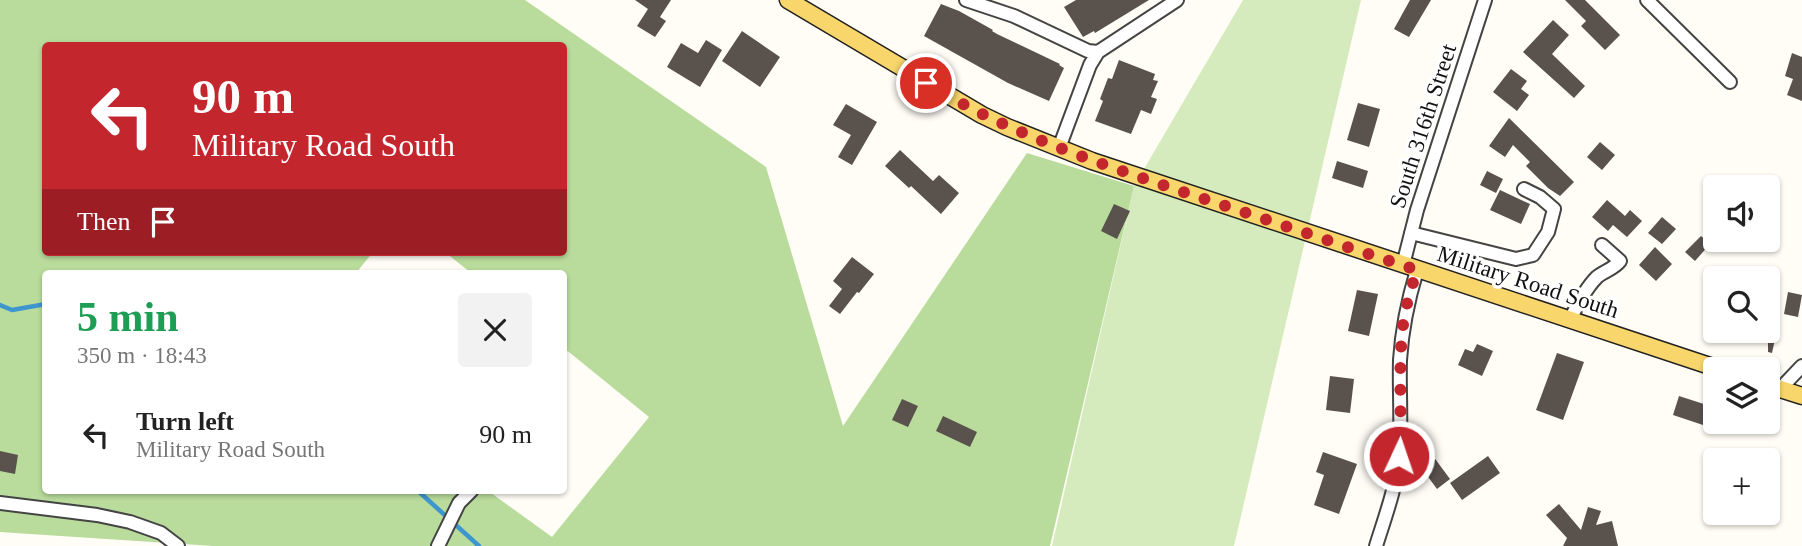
<!DOCTYPE html>
<meta charset="utf-8">
<style>
body{margin:0;font-family:"Times New Roman",serif;background:#f2f2f2;color:#222;height:100vh;display:flex;flex-direction:column;font-size:26px;white-space:nowrap}
*{box-sizing:border-box;margin:0}
p{font-size:23px;color:#767676}
.icon{flex:none;width:38px;height:38px;fill:none;stroke:currentColor;stroke-width:2;stroke-linecap:round;stroke-linejoin:round}
.map{position:relative;flex:1;overflow:hidden}
.details{position:absolute;left:42px;top:270px;width:525px;height:224px;display:flex;flex-direction:column;background:#fff;border-radius:7px;box-shadow:0 2px 5px #0004}
.details>*{flex:none}
.top-card{position:absolute;left:42px;top:42px;width:525px;height:214px;border-radius:7px;box-shadow:0 2px 5px #0004;background:#c4262e;color:#fff;overflow:hidden}
.fabs{position:absolute;left:1703px;top:175px;display:grid;gap:14px}
.fabs a{display:grid;place-items:center;width:77px;height:77px;border-radius:7px;background:#fff;box-shadow:0 2px 5px #0004;font-size:35px}
.pin{position:absolute;display:grid;place-items:center;width:60px;height:60px;color:#fff;margin:-30px;border:4px solid #fff;border-radius:50%;box-shadow:0 2px 7px #0007}
.me{position:absolute;width:77px;margin:-38px;rotate:3deg;stroke-linejoin:round;filter:drop-shadow(0 0 5px #0008)}
.turn{display:flex;align-items:center;gap:24px;height:147px;padding:0 35px;font-size:32px}
.turn .icon{width:91px;height:91px;stroke-width:2.5}
.turn b{display:block;font-size:49px;line-height:60px}
.then{display:flex;align-items:center;height:66px;padding:0 35px;background:#0003;gap:14px;font-size:26px}
.round{display:grid;place-items:center;flex:none;width:74px;height:74px;border-radius:7px;background:#f2f2f2}
.headline{display:flex;align-items:center;justify-content:space-between;height:119px;padding:0 35px}
h1{font-size:42px;font-weight:600;line-height:52px;color:#1e9e55}
ul{padding:0;list-style:none}
li{display:flex;align-items:center;gap:21px;height:91px;padding:0 35px}
li div{flex:1}
li b{display:block;font-size:26px}
li em{font-style:normal}
.map>svg:first-child{display:block}
.green{fill:#d5ebbd}
.forest{fill:#b9dc9c;fill-rule:evenodd}
.lines{fill:none;stroke-linecap:round;stroke-linejoin:round}
.stream{stroke:#3f96cf;stroke-width:4.5}
.building{fill:#5a524d}
.minor-casing{stroke:#444;stroke-width:16}
.major-casing{stroke:#222;stroke-width:19}
.minor{stroke:#fff;stroke-width:12}
.major{stroke:#f9d66b;stroke-width:16}
.route{stroke:#c4262e;stroke-width:12;stroke-dasharray:0 21.6}
.labels{text-anchor:middle;dominant-baseline:central;stroke-width:7;stroke-linejoin:round;paint-order:stroke}
.street-label{font-size:23px;fill:#111;stroke:#fff}
</style>
<div class="map">
<svg width="1802" height="546" viewBox="0 0 1802 546">
<rect width="100%" height="100%" fill="#fffdf5"/>
<path class="green" d="M1243,0h118l-127,546h-182l82,-360z"/>
<path class="forest" d="M0,0h525l241,167 77,259 184,-273 107,33 -84,360h-837l-213,-14zM46,46h518v206h-119l26,21h93v75l85,69 -97,120 -65,-47h-441v-217h310l17,-21h-327z"/>
<g class="lines">
<path class="stream" d="M0,305l12,5 34,-6
M417,490l62,56"/>
</g>
<path class="building" d="M635,0h36l-11,17 6,4 -11,16 -18,-11 11,-17z
M1076,0h73l-54,33 -1,-2 -11,6 -19,-30z
M1410,0h21l-22,37 -15,-8z
M1565,0h20l35,35 -15,15 -24,-24 5,-5z
M941,4l18,7 34,19 -1,1 5,3 63,30 -1,1 5,3 -15,33 -41,-18 -84,-47z
M1553,20l16,15 -17,19 33,32 -11,12 -51,-46z
M742,31l38,26 -20,30 -38,-26z
M706,40l16,10 -22,37 -33,-20 14,-24 17,10z
M1792,53l10,4v44l-15,-6 6,-16 -8,-3z
M1119,60l36,14 -2,6 5,1 -7,16 6,2 -6,15 -10,-4 -10,24 -36,-13 8,-20 -3,-2 8,-21 4,1z
M1511,69l16,12 -6,8 8,6 -12,16 -24,-19z
M1358,103l22,6 -11,38 -22,-7z
M846,104l31,18 -25,43 -14,-8 13,-22 -18,-10z
M1509,118l65,64 -14,14 -12,-8 -22,-22 4,-4 -17,-17 -8,12 -16,-11z
M1600,142l15,13 -13,15 -15,-13z
M900,150l33,31 6,-6 20,18 -18,21 -30,-28 -2,2 -24,-22z
M1337,161l31,10 -5,17 -31,-10z
M1487,171l16,8 -7,14 -16,-8z
M1500,190l30,14 -9,20 -31,-14z
M1607,200l18,16 5,-6 12,11 -15,16 -14,-12 -5,6 -16,-14z
M1114,204l16,7 -13,28 -16,-8z
M1662,217l14,12 -14,15 -14,-11z
M1701,236l9,8 -15,17 -10,-9z
M1655,247l17,17 -16,17 -17,-16z
M852,257l22,17 -15,19 -2,-1 -17,22 -11,-8 13,-17 -9,-8z
M1357,290l21,4 -9,42 -21,-5z
M1788,292l14,3 -4,22 -14,-3z
M1768,312l12,4 -8,37 -4,-1z
M1477,344l16,7 -11,25 -24,-11 7,-16 8,3z
M1557,353l27,9 -21,58 -27,-10z
M1330,376l24,3 -4,34 -24,-3z
M1679,396l31,10 -7,19 -30,-10z
M902,399l16,7 -10,21 -16,-7z
M943,416l34,16 -7,15 -34,-16z
M0,451l18,4 -3,19 -15,-3z
M1323,452l34,12 -18,50 -25,-9 10,-30 -8,-3z
M1433,456l17,23 -13,10 -17,-23z
M1488,456l12,17 -38,27 -12,-17z
M1559,504l22,26 7,-23 13,4 -5,14 16,-4 6,25h-55l4,-8 -21,-23z"/>
<g class="lines">
<g class="minor-casing">
<path id="minor" d="M966,0l48,16 74,35 10,1
M1647,0l83,82
M1059,148l31,-83 8,-13 79,-52
M1411,233l105,26 17,-4 15,-23 6,-23 -14,-12 -16,-8
M1403,265l14,-55 68,-210
M1570,320c7,-15 15,-31 27,-43 7,-6 17,-8 23,-16l-18,-16
M1780,389l22,-23
M0,503l97,12 33,7 31,11 17,13
M438,546l21,-43 13,-13
M1376,546c9,-29 20,-58 23,-89 3,-32 0,-65 1,-97 2,-32 8,-60 17,-90"/>
</g>
<g class="major-casing">
<path id="major" d="M788,0l194,115 25,12 85,34 627,208
M1768,385l34,11"/>
</g>
<use href="#minor" class="minor"/>
<use href="#major" class="major"/>
</g>
<g class="lines">
<path class="route" d="M926,83c85,52 176,81 269,113 74,24 148,50 222,74 -5,16 -10,31 -13,48 -7,46 -1,92 -5,138"/>
</g>
<g class="labels">
<g class="street-label">
<text transform="translate(1423 126) rotate(-72)">South 316th Street</text>
<text transform="translate(1528 282) rotate(18)">Military Road South</text>
</g>
</g>
</svg>
<div class="fabs">
<a><svg class="icon" aria-label="sound" viewBox="0 0 24 24"><path d="M4 9h4l5-4v14l-5-4H4zM17 9q2 3 0 6"/></svg></a>
<a><svg class="icon" aria-label="search" viewBox="0 0 24 24"><circle cx="10" cy="10" r="6"/><path d="M15 15l6 6"/></svg></a>
<a><svg class="icon" aria-label="layers" viewBox="0 0 24 24"><path d="M12 4l9 5-9 5-9-5zM3 14l9 5 9-5"/></svg></a>
<a>+</a>
</div>
<div class="pin" style="left:926px;top:83px;background:#d93025"><svg class="icon" aria-label="arrive" viewBox="0 0 24 24"><path d="M6 21V4h12l-3 4 3 4H6"/></svg></div>
<svg class="me" style="left:1399px;top:456px" viewBox="-20 -20 40 40"><circle r="17" fill="#c4262e" stroke="#fff" stroke-width="3"/><path d="M0-11L8 9 0 5-8 9z" fill="#fff"/></svg>
<div class="top-card">
<div class="turn"><svg class="icon" aria-label="left" viewBox="0 0 24 24"><path d="M17 20v-9H6M10 6l-5 5 5 5"/></svg><div><b>90 m</b>Military Road South</div></div>
<div class="then">Then<svg class="icon" aria-label="arrive" viewBox="0 0 24 24"><path d="M6 21V4h12l-3 4 3 4H6"/></svg></div>
</div>
<section class="details">
<div class="headline"><div><h1>5 min</h1><p>350 m · 18:43</p></div><a class="round"><svg class="icon" aria-label="close" viewBox="0 0 24 24"><path d="M6 6l12 12M18 6L6 18"/></svg></a></div>
<ul>
<li><svg class="icon" aria-label="left" viewBox="0 0 24 24"><path d="M17 20v-9H6M10 6l-5 5 5 5"/></svg><div><b>Turn left</b><p>Military Road South</p></div><em>90 m</em></li>
</ul>
</section>
</div>
